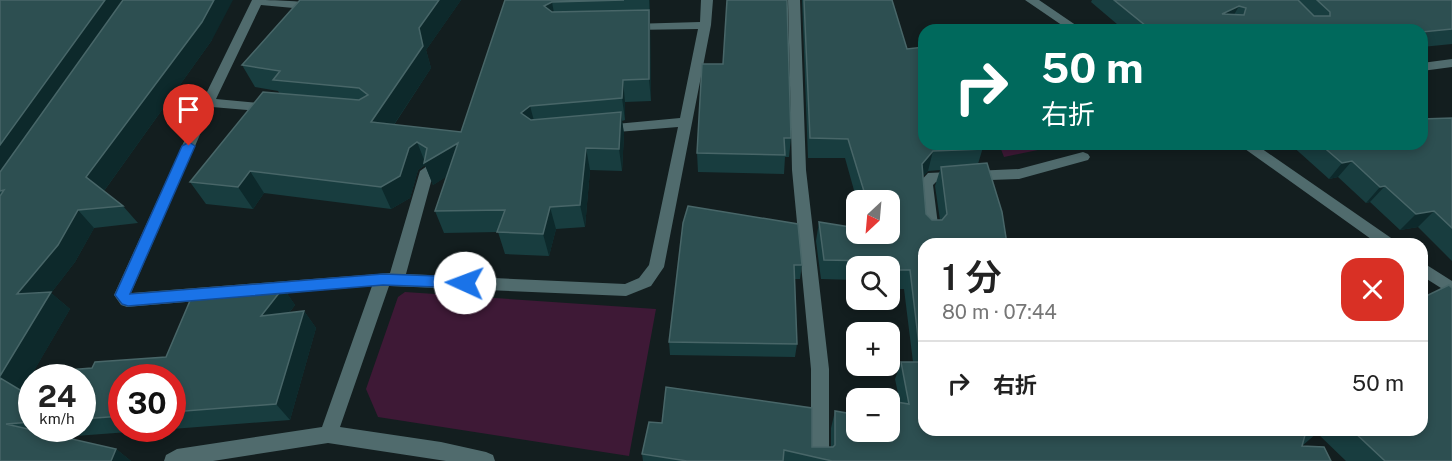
<!DOCTYPE html>
<html lang="ja">
<meta charset="utf-8">
<style>
body{margin:0;font-family:"Public Sans","Noto Sans JP",sans-serif;background:#f2f2f2;color:#222;height:100vh;display:flex;flex-direction:column;font-size:22px;white-space:nowrap}
*{box-sizing:border-box;margin:0}
p{font-size:20px;color:#767676}
.icon{flex:none;width:33px;height:33px;fill:none;stroke:currentColor;stroke-width:2;stroke-linecap:round;stroke-linejoin:round}
.map{position:relative;flex:1;overflow:hidden}
.side{position:absolute;left:918px;top:238px;width:510px;height:198px;display:flex;flex-direction:column;background:#fff;border-radius:18px;box-shadow:0 3px 9px #0003}
.side>*{flex:none}
.hud{position:absolute;left:918px;top:24px;width:510px;height:126px;border-radius:18px;box-shadow:0 3px 9px #0003;background:#00695c;color:#fff;overflow:hidden}
.needle{width:39px;rotate:206deg}
.fabs{position:absolute;left:846px;top:190px;display:grid;gap:12px}
.fabs a{display:grid;place-items:center;width:54px;height:54px;border-radius:12px;background:#fff;box-shadow:0 3px 9px #0003;font-size:30px}
.speed{position:absolute;left:18px;top:364px;display:flex;gap:12px;font-size:30px;font-weight:700;text-align:center}
.speed>*{display:grid;place-content:center;width:78px;height:78px;border-radius:50%;background:#fff;box-shadow:0 3px 9px #0003;line-height:1}
.speed small{font-size:15px;font-weight:400}
.speed .limit{border:9px solid #d22;background:#fff;color:#111}
.pin{position:absolute;display:grid;place-items:center;width:51px;height:51px;color:#fff;margin:-62px -26px;border-radius:50% 50% 50% 0;rotate:-45deg;box-shadow:0 0 6px #0007}
.pin .icon{rotate:45deg}
.me{position:absolute;width:66px;margin:-33px;rotate:272deg;stroke-linejoin:round;filter:drop-shadow(0 0 4px #0008)}
.turn{display:flex;align-items:center;gap:21px;height:126px;padding:0 24px;font-size:27px}
.turn .icon{width:78px;height:78px;stroke-width:2.5}
.turn b{display:block;font-size:42px;line-height:51px}
.round{display:grid;place-items:center;flex:none;width:63px;height:63px;border-radius:18px;background:#f2f2f2}
.headline{display:flex;align-items:center;justify-content:space-between;height:102px;padding:0 24px}
h1{font-size:36px;font-weight:600;line-height:45px}
ul{padding:0;list-style:none}
li{display:flex;align-items:center;gap:18px;height:84px;padding:0 24px;border-top:2px solid #e0e0e0}
li div{flex:1}
li b{display:block;font-size:22px}
li em{font-style:normal}
.map>svg:first-child{display:block}
.green{fill:#3e1936}
.lines{fill:none;stroke-linecap:round;stroke-linejoin:round}
.minor{fill:#506b6d;fill-rule:evenodd}
.wall{fill:#183d3f;fill-rule:evenodd}
.shaded-wall{fill:#0d292b}
.building{fill:#2d4f51;stroke:#486668;stroke-width:1.5;fill-rule:evenodd}
.route{fill:#1a73e8;stroke:#114b97;stroke-width:1.5}
</style>
<div class="map">
<svg width="1452" height="461" viewBox="0 0 1452 461">
<rect width="100%" height="100%" fill="#131e1f"/>
<path class="green" d="M999,144h68l-63,13z
M405,292l251,17 -27,147 -251,-39 -12,-28 32,-92z"/>
<g class="lines">
<path class="minor" d="M252,0c16,0 57,0 69,7l-6,3 -54,-5 -45,94 54,5 6,4 -6,4 -58,-5 -81,186 259,-20 30,-102 7,-5 7,5 -28,103 219,10 14,-6 10,-13 29,-138 -73,6 -7,-4 7,-4 75,-7 18,-89 -67,1 -6,-3 6,-3 69,-2 1,-22h12l-2,25 -47,242 -13,19 -25,10 -237,-10 -49,141 101,15 45,10 7,3 2,6h-49l-118,-18 -115,18h-49l2,-6 11,-6 145,-22 50,-141 -245,21 -6,-2 -7,-10 88,-193z
M788,0h12l6,170 23,199v92h-18v-92l-19,-199z
M1025,0h14l44,30h-14z
M1452,59v8l-30,4v-8z
M1238,144h17l139,96 2,4h-18z
M1083,152l5,2 2,3 -2,3 -69,19 -83,3 -3,3 6,48 -3,4h-10l-3,-4 -4,-50 9,-10 91,-4z
M1422,262l30,19v14l-30,-19z"/>
</g>
<path class="wall" d="M0,0l212,40 -108,151 19,15 15,17 -44,5 -19,34 -24,31 19,16 -48,82 3,2 7,-8v44h50v-51l10,-10 74,-11 117,-69 12,17 -6,8 15,-2 12,17 -26,92 -118,9v-51h-50v51h47l-107,8 54,12 15,12h-131z
M300,0h161l-35,50 5,18 -37,57 67,7 44,-132h145v21l1,80 -26,1v18l-3,1 2,13 -2,37 -32,-1 -5,57 -29,2 -7,27 -44,-2 -7,-22 -54,1 -9,-22 12,-35 -14,9 -8,-20 -7,5 -8,28 -19,11 -127,-16 -11,16 -47,-5 -16,-22 90,-88 -2,-3 -23,-4 -13,-22z
M802,0h90l32,144h60l-6,20 -54,266h498l30,31h-106l-29,-28 -15,13 29,15h-688l-1,-7 170,-7h19v-19l4,-17 15,3 3,-13 3,31 44,-29 -5,-24 6,-17h12l-9,-73h-14v-22h-34v13l-35,-1 -5,-38 3,-19 71,12v-33h-33l-12,-43h-37zM940,170l-5,16 5,34h-8l-6,-6 -3,-38 5,-5z
M1092,0h360v44l-30,3v-17h-298l-33,-28z
M723,64l68,74 -2,19h-4l-1,17 -86,-2 -1,-19z
M1452,118v143l-34,-34 -18,3 -30,-28 -4,1 -28,-26 -9,2 -39,-35h132z
M683,223l119,42 -2,14h-5l2,65 -2,13 -125,-2 -1,-13z"/>
<path class="shaded-wall" d="M105,0h24l-129,188v-43z
M214,0h19l-21,40 -111,155 -15,-18z
M439,0h22l-35,50 5,18 -50,76 -10,-22 48,-94z
M649,0h1v21z
M552,2l4,22 -12,-18z
M1239,6l-9,16 -8,-8z
M649,10l1,22 1,69 -2,-22z
M623,80l2,22v18l-3,-22z
M530,106l6,22 -15,-15z
M621,112l3,22 -2,37 -3,-22z
M417,142l8,20 33,-19 8,22 -33,20 -8,-20 -7,5 -8,28 -19,11 -10,-22 28,-39z
M586,148l4,22 -5,57 -5,-22z
M933,151l-5,20 -11,12 5,-19z
M1352,161l-14,16 -9,2 13,-16z
M250,171l14,22 -11,16 -15,-22z
M1385,186l-15,16 -4,1 14,-16z
M550,207l6,22 -7,27 -6,-22z
M78,210l16,18 -19,34 -24,31 19,16 -49,84 -21,-15 17,-84z
M1434,211l-16,16 -18,3 16,-16z
M283,288l12,17 -21,27 -13,-16z
M304,311l12,17 -26,92 -14,-16z
M116,449l15,12h-20z"/>
<path class="building" d="M0,0h105l-105,145z
M123,0h91l-12,22 -116,155 37,29 -45,4 -20,35 -41,49 34,-2 -51,84v-180l4,-6 -4,1v-19z
M300,0h139l-20,28 4,18 -52,76 90,10 44,-132h119l-72,2 -8,4 8,6 97,-2v69l-26,1 -1,18 -92,8 -9,7 10,7 90,-8 -2,37 -33,-1 -6,57 -30,2 -7,27 -46,-2 8,-22 -70,1 23,-68 -34,20 3,-15 -10,-6 -8,6 -9,28 -19,11 -131,-16 -12,16 -48,-5 73,-90 96,8 9,-5 -9,-7 -86,-8 7,-9 -38,-6z
M727,0h60l4,138h-7l1,17 -88,-2 5,-89h21z
M804,0h88l15,49 17,-2v97h57l2,5 -50,2 -11,13 4,50 6,6h10l5,-6 -6,-47 46,-4 15,49 5,32h-83v186h392l1,3 -5,-1 -7,3 -3,11 22,1 7,14h-499l-48,-11 -1,11h-96l-45,-7 7,-32 13,1 4,-36 146,21v39h21l2,-2v-34l18,3v-13h3v31h34v-31l19,3 -8,-42h20l-11,-92h-20v-3h-13l-1,-6 -52,-1 -5,-38 37,6v6h34v-33h-23l-19,-62 -38,-1z
M1114,0h184l16,16h16v-4l-13,-12h135v29l-30,3v-2h-271zM1239,6l7,2 -2,7 -22,-1z
M1089,28l1,2h-16z
M1452,118v110l-18,-17 -18,3 -31,-28 -5,1 -28,-26 -10,2 -22,-19h102v-25z
M688,206l110,18 4,41h-8l3,79 -128,-2 14,-119z
M1289,240l5,4h-15z
M1449,285l3,3v173h-67l-33,-31h70v-132z
M283,288l-22,28 43,-5 -28,93 -104,8v-34h-50v38l-40,3v-41h-45l5,-6 50,-4 3,-6 71,-5 26,-61z
M0,378l25,15 7,-8v37l-26,2 110,25 -5,12h-111z"/>
<path class="route" d="M189,142l6,4 -65,148 253,-20 82,3 5,2 2,4 -2,4 -5,1 -82,-3 -255,21 -6,-2 -7,-9 67,-149z"/>
</svg>
<div class="fabs">
<a><svg class="needle" viewBox="-14 -14 28 28"><path d="M0-13l5 13h-10z" fill="#e53935"/><path d="M0 13l5-13h-10z" fill="#767676"/></svg></a>
<a><svg class="icon" aria-label="search" viewBox="0 0 24 24"><circle cx="10" cy="10" r="6"/><path d="M15 15l6 6"/></svg></a>
<a>+</a>
<a>−</a>
</div>
<div class="speed"><div>24<small>km/h</small></div><div class="limit">30</div></div>
<div class="pin" style="left:189px;top:146px;background:#d93025"><svg class="icon" aria-label="arrive" viewBox="0 0 24 24"><path d="M6 21V4h12l-3 4 3 4H6"/></svg></div>
<svg class="me" style="left:465px;top:283px" viewBox="-20 -20 40 40"><circle r="19" fill="#fff"/><path d="M0-13L10 11 0 6-10 11z" fill="#1a73e8"/></svg>
<div class="hud">
<div class="turn"><svg class="icon" aria-label="right" viewBox="0 0 24 24"><path d="M7 20v-9h11M14 6l5 5-5 5"/></svg><div><b>50 m</b>右折</div></div>
</div>
<section class="side">
<div class="headline"><div><h1>1 分</h1><p>80 m · 07:44</p></div><a class="round" style="background:#d93025;color:#fff"><svg class="icon" aria-label="close" viewBox="0 0 24 24"><path d="M6 6l12 12M18 6L6 18"/></svg></a></div>
<ul>
<li><svg class="icon" aria-label="right" viewBox="0 0 24 24"><path d="M7 20v-9h11M14 6l5 5-5 5"/></svg><div><b>右折</b></div><em>50 m</em></li>
</ul>
</section>
</div>
